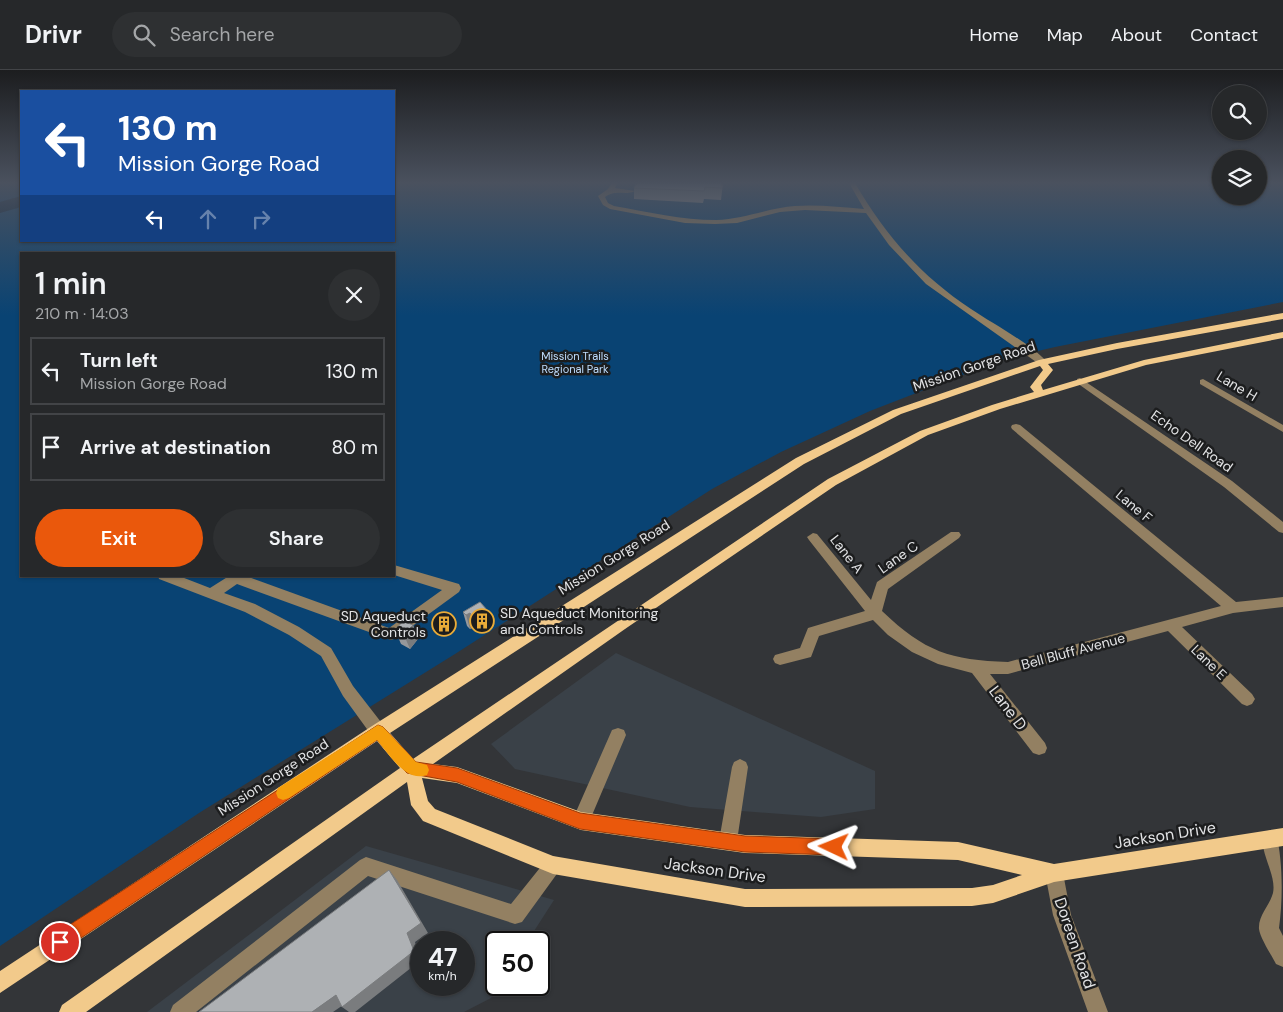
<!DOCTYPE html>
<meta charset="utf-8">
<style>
body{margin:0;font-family:"DM Sans",sans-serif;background:#2e3032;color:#f1f3f6;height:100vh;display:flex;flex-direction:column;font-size:19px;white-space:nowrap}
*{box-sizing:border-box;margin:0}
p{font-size:16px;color:#a4a6a8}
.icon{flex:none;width:28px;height:28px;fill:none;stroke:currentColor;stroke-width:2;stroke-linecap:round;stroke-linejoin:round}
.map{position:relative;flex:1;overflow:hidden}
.side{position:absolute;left:20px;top:182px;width:375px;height:325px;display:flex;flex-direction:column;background:#26282a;border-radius:0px;box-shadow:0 1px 4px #0004,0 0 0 1px #424447}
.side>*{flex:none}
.top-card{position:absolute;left:20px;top:20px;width:375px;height:152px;border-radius:0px;box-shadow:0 1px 4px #0004,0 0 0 1px #424447;background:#1a4fa0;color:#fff;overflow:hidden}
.controls{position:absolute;left:1212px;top:15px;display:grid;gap:10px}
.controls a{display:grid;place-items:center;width:55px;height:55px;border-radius:50%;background:#26282a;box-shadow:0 1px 4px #0004,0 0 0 1px #424447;font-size:25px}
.speed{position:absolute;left:410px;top:861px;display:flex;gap:10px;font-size:25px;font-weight:700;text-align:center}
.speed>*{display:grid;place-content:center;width:65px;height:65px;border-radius:50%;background:#26282a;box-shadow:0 1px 4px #0004,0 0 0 1px #424447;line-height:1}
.speed small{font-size:12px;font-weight:400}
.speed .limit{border:2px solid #111;border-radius:8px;background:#fff;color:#111}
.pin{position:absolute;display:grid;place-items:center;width:42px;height:42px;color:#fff;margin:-21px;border:2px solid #fff;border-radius:50%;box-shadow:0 1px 5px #0007}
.me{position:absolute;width:55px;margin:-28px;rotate:272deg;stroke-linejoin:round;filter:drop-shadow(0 0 4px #0008)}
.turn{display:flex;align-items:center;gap:18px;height:105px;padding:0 15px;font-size:22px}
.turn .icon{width:65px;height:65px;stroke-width:2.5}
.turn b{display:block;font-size:35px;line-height:42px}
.lanes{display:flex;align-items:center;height:48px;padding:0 15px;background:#0003;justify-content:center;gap:25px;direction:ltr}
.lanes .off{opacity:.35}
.round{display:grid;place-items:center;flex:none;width:52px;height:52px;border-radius:26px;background:#2e3032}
.headline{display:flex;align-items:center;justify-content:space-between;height:85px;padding:0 15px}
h1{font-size:30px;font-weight:600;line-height:38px}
.button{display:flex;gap:10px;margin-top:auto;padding:10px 15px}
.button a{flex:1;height:58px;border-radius:30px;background:#ea580c;color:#fff;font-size:20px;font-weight:600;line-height:58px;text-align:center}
.button a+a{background:#2e3032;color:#f1f3f6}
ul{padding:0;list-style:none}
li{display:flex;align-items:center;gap:15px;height:68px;margin:0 10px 8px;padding:0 5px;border:2px solid #424447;border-radius:0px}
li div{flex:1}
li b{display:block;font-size:19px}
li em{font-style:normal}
header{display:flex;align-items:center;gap:30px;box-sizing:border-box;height:70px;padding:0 25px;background:#26282a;border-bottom:1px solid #424447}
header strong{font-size:24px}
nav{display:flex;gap:28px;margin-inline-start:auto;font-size:18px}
.search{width:350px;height:45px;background:#2e3032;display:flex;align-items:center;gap:12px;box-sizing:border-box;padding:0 18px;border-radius:28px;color:#a4a6a8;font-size:19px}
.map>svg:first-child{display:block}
.built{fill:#3a4148;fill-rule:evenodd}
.green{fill:#094373;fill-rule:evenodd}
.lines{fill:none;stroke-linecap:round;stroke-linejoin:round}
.river{fill:#011f3c;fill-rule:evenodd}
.minor{fill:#938062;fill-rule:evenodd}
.major{fill:#f2ca8b;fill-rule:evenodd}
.wall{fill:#96989b}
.shaded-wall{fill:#7a7c7e}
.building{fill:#aeb1b4;stroke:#7a7c7e}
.route{fill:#ea580c;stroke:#983908}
.slow{fill:#f59e0b}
.labels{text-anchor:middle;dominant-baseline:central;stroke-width:5;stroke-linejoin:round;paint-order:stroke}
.far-park-label{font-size:11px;fill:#c0deff;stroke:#1c1d1e}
.street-label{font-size:14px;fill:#e2e3e5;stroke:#1c1d1e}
.poi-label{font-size:14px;fill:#e2e3e5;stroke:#1c1d1e;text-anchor:start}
.near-street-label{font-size:16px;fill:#e2e3e5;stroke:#1c1d1e}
</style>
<header>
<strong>Drivr</strong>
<div class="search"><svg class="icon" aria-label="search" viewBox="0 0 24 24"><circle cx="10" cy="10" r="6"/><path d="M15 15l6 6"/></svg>Search here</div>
<nav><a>Home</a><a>Map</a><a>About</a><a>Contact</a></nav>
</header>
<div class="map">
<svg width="1283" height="942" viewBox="0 0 1283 942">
<rect width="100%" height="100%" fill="#333538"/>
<path class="built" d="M616,583l259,118v38l-54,8 -131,-10 -175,-38 -24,-25z
M366,776l188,54 -27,42h-31v43h4l-9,13 -27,14h-317zM421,872h43v43h-43z"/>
<path class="green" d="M0,113h21v58h373v-58h827v13h38v-13h24v119l-228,45 -51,12 -134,52 -89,41 -69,37 -257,165 -256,159 -199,133zM21,184h373v322h-373z"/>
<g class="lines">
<path class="river" d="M21,126v11l-21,6v-11z"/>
<path class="minor" d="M612,113h6l-3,5 20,3c-10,5 -18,-2 -30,6l3,6 6,3c34,6 68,14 102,14 23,-1 42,-8 64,-12 27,-5 56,-1 84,1l-15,-26h6c30,52 66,93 116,126 22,15 59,34 76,53l-5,3 -3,-1 -113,-80 -37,-39 -23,-32 -61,-3 -25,2 -43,11 -22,1 -30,-1 -75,-14 -7,-4 -5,-9 10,-7z
M1080,308l152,103 51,41v11l-4,-1 -55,-45 -147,-104v-4z
M1203,309l80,46v7l-83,-48v-4z
M1016,354l4,1 216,177 47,-5v10l-50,6 -51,14 70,67 3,5 -3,5 -5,2 -5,-2 -74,-73 -160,43h-18l55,69 2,5 -2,5 -6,2 -6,-2 -61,-80 -34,-9 -26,-12 -24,-17 -15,-15 -54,16 -8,21 -31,8 -5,-2 -2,-4 2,-4 25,-7 8,-20 57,-17 -56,-71 -2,-3 6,-4 4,1 54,66 6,-18 74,-50h8l2,3 -2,3 -71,51 -6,22c43,41 68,49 126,51l213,-56 -209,-177 -1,-2 1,-2z
M394,495l65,19 2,4 -2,4 -63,46 -5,2 -154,-56 -13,9 31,11 44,23 32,21 22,38 31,40 2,5 -2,5 -6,2 -6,-2 -29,-40 -22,-40 -32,-21 -44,-23 -86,-33 -1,-3h21l31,12 19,-12h17l143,52 53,-38 -48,-15z
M618,658l6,2 2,5 -39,92 -6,3 -6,-3 -3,-6 40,-91z
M740,689l6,3 2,5 -11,74 -3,6 -6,3 -6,-3 -3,-6 13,-74 2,-5z
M1270,760l6,3c7,28 7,66 3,95l4,8v31l-7,-3c-4,-8 -16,-26 -17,-35 -1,-14 11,-24 14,-36 4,-19 -16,-44 -9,-60z
M553,786l6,3 3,6 -3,6 -37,51 -7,2 -147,-48 -172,136h-26l3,-7 187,-145 6,-3 145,47 36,-45z
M1054,794l6,3 3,6 8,42 37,97h-20l-35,-97 -8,-42 3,-6z"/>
<path class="major" d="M1283,243v6l-166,30 -69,15 5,6 -12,15 2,5 101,-30 139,-28v6l-137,27 -146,44 -72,26 -92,50 -211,144 -192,135 24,3 124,45 164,23 213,7 96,22 229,-36v18l-229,36 -61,21 -21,3 -227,1 -192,-33 -130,-53 -12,-16 -4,-23 -321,230h-27l3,-7 338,-237 -23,-27 -377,252v-22l372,-245 424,-268 97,-48 146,-50 78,-17zM1040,296l3,4 -13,17 4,5 -42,13 -72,26 -92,48 -415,280 -23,-26 414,-269 97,-50zM422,708l35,5 124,47 164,23 213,7 64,15 -29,10 -21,3 -227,1 -192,-33 -118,-47 -7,-8z"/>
</g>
<path class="wall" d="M636,113h87l-2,17 -17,-1 -1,4 -69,-4v-11z
M488,541l3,14 -13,7 -4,-5 -4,2 -3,-3 -4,-14z
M413,555l5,14 -8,10 -9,-5 -6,-14z"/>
<path class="shaded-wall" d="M488,541l3,14 -13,7 -4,-14z
M470,543l4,14 -4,2 -4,-14z
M413,555l5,14 -8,10 -6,-14z
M389,800l8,10 31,53 -13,9 6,18 -66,52h-6l-7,-5 65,-74z
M336,925l10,8 -13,9h-21z"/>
<path class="building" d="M637,113h85v5l-17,-1 -1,4 -70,-3z
M480,532l8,9 -14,7 -4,-5 -4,2 -3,-3z
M403,551l10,4 -9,10 -9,-5z
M389,800l32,53 -14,10 7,18 -72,56 -6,-12 -24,17h-113z"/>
<linearGradient id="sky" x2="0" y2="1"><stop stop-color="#1c1d1f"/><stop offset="0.46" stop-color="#4a515e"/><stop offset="1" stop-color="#4a515e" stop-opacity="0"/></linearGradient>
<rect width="1283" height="245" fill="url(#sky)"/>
<path class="route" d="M378,655l5,2 33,35 41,6 123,45 165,23 89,3 6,2 2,6 -2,5 -6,3 -89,-3 -165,-23 -123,-47 -50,-9 -30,-33 -311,208 -6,2 -6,-2 -3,-6 3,-7z"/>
<path class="slow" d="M378,655l5,2 33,35 11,3 2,5 -2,5c-21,8 -38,-21 -50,-35l-88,58 -6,2 -5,-2 -2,-5 2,-5z"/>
<defs>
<g id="building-ring" transform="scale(1.25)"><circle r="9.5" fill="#1c1d1e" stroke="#e9ab38" stroke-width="1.5"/><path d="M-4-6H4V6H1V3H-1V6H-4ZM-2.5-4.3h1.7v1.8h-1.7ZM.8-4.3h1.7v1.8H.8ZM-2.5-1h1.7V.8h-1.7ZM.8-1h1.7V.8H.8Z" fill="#e9ab38"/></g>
</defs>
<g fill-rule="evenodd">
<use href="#building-ring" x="482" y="551"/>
<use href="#building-ring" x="444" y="554"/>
</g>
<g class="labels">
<g class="far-park-label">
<text x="575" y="286">Mission Trails<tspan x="575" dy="13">Regional Park</tspan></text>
</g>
<g class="street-label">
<text transform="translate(974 296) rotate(-19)">Mission Gorge Road</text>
<text transform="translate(1237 316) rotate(31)">Lane H</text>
<text transform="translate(1192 371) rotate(35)">Echo Dell Road</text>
<text transform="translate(1134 436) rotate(40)">Lane F</text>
<text transform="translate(847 484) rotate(52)">Lane A</text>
<text transform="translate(614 487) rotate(-32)">Mission Gorge Road</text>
<text transform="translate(898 487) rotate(-35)">Lane C</text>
<text transform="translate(1073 581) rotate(-15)">Bell Bluff Avenue</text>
<text transform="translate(1209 592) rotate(44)">Lane E</text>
<text transform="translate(273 707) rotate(-33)">Mission Gorge Road</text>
</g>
<g class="poi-label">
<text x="500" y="543">SD Aqueduct Monitoring<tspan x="500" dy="16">and Controls</tspan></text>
<text x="426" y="546" text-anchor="end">SD Aqueduct<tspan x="426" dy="16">Controls</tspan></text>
</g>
<g class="near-street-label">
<text transform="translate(1008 638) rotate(53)">Lane D</text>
<text transform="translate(1165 765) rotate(-9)">Jackson Drive</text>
<text transform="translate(715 800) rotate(8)">Jackson Drive</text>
<text transform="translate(1075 873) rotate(71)">Doreen Road</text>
</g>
</g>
</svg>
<div class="controls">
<a><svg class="icon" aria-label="search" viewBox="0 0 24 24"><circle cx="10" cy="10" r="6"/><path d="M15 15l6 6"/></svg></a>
<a><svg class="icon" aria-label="layers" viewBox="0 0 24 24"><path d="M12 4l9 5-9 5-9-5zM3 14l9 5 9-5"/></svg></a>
</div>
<div class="speed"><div>47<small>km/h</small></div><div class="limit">50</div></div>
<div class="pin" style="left:60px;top:872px;background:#d93025"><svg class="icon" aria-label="arrive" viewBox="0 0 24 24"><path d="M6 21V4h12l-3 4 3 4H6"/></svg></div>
<svg class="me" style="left:834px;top:777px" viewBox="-20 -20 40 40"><path d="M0-17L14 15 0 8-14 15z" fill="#ea580c" stroke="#fff" stroke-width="4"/></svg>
<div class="top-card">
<div class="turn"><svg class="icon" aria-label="left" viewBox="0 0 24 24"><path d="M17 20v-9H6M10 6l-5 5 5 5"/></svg><div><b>130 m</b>Mission Gorge Road</div></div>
<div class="lanes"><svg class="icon" aria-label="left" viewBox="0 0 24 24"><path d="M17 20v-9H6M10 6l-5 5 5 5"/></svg><svg class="icon off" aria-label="ahead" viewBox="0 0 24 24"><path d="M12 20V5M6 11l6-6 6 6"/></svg><svg class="icon off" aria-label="right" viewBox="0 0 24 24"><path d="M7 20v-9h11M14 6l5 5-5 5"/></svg></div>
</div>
<section class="side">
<div class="headline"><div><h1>1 min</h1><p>210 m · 14:03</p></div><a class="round"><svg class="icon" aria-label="close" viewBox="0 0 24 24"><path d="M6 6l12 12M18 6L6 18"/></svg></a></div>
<ul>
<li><svg class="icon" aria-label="left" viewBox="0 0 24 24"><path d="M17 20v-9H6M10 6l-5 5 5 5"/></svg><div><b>Turn left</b><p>Mission Gorge Road</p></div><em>130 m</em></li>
<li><svg class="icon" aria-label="arrive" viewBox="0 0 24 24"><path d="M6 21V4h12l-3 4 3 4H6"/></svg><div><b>Arrive at destination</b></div><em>80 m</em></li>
</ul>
<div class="button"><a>Exit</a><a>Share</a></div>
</section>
</div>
